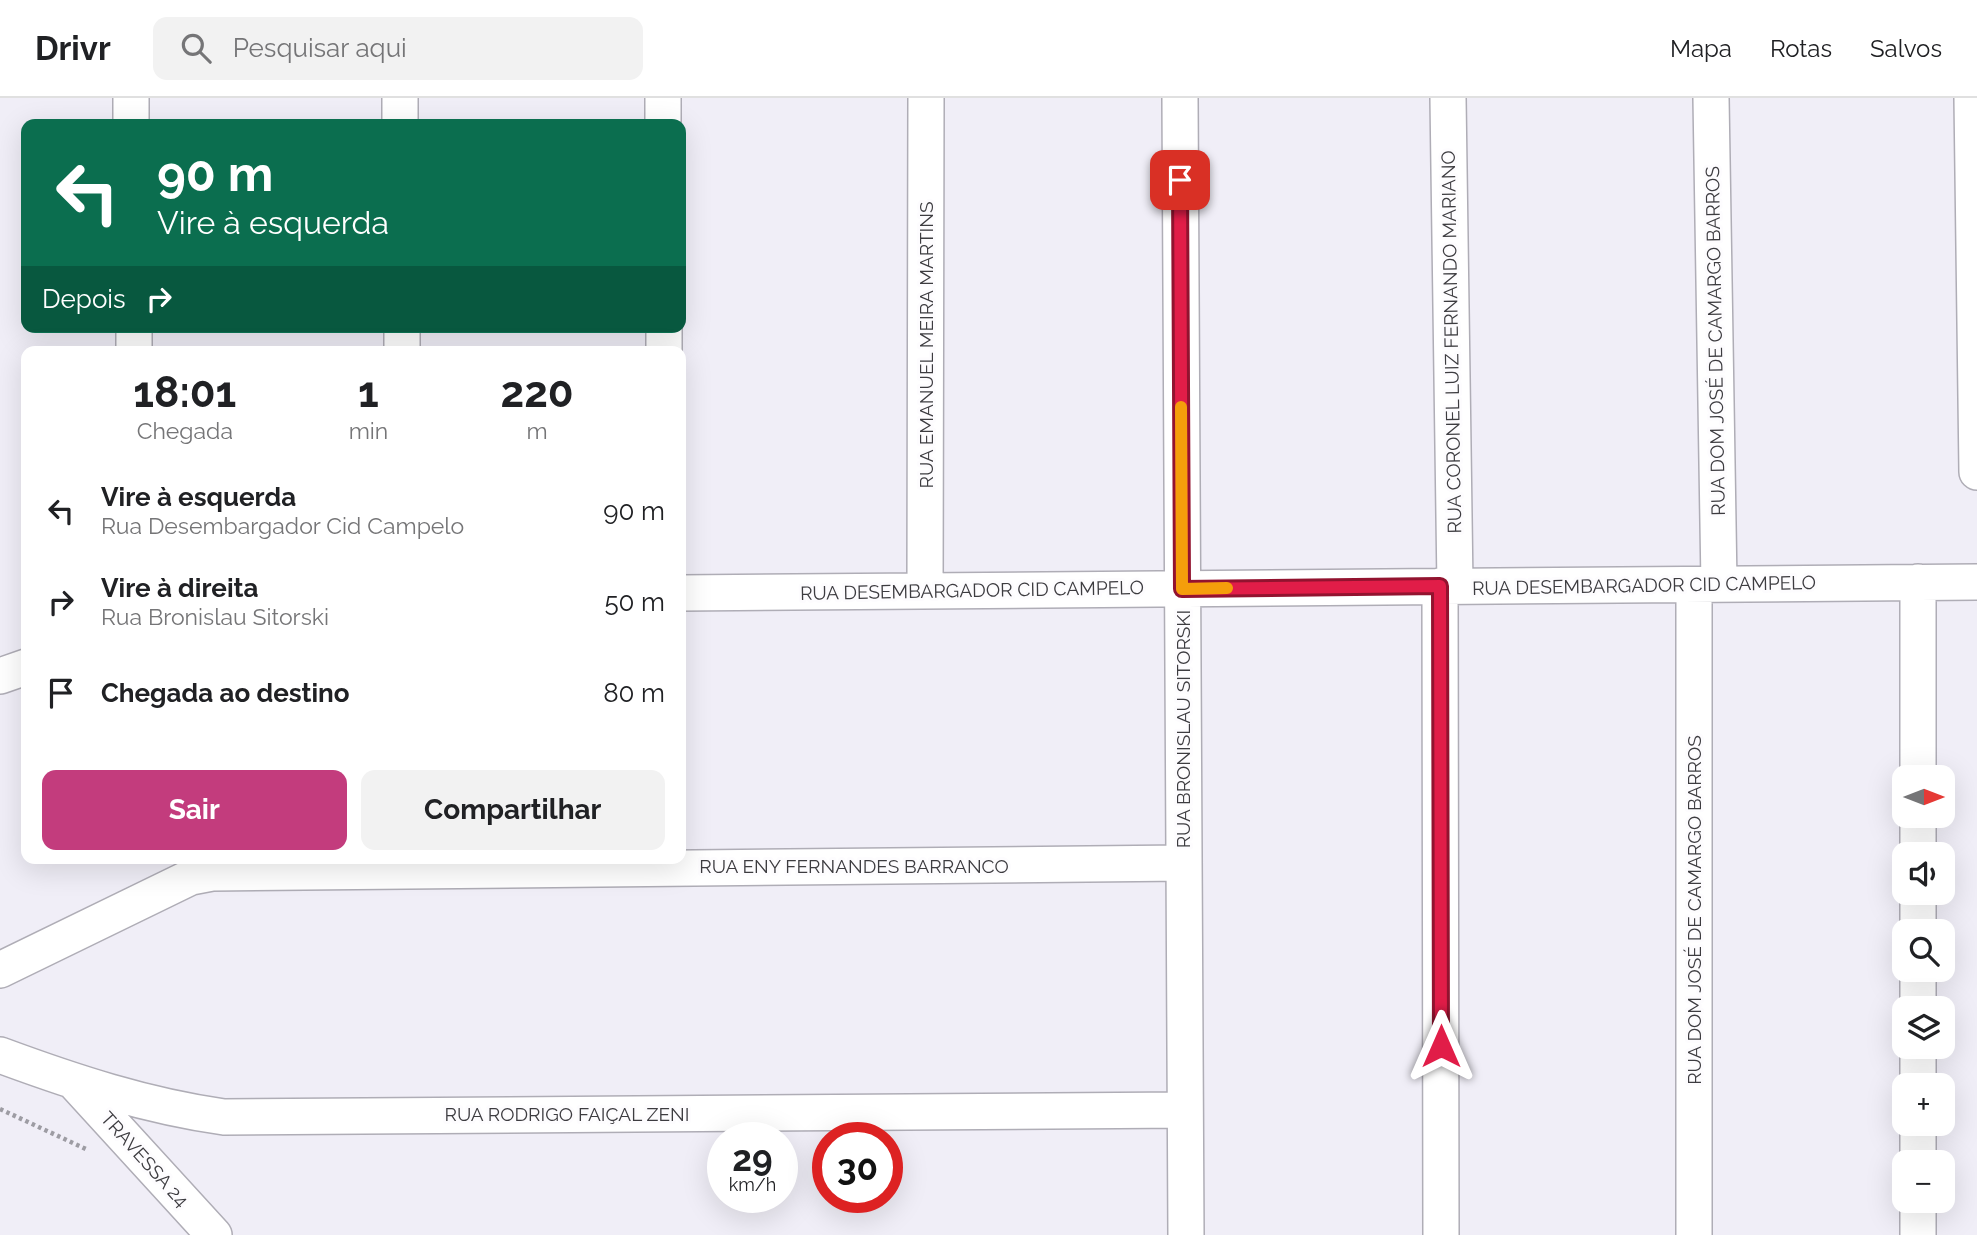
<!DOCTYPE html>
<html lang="pt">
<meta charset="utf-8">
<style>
body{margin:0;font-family:Raleway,sans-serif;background:#f2f2f2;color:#202124;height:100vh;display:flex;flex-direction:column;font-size:26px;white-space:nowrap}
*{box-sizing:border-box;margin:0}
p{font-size:23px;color:#757577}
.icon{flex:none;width:38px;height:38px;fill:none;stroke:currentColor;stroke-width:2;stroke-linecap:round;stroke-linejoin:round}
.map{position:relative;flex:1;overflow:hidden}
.side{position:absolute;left:21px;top:248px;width:665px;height:518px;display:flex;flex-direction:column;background:#fff;border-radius:14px;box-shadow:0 7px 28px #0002}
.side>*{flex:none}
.top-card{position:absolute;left:21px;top:21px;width:665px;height:214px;border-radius:14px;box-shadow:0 7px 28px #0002;background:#0b6e4f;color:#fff;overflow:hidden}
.needle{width:46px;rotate:90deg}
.controls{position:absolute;left:1892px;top:667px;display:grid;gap:14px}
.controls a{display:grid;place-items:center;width:63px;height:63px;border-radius:14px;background:#fff;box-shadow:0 7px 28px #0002;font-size:35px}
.speed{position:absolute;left:707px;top:1024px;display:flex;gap:14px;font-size:35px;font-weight:700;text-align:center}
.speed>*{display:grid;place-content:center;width:91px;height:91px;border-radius:50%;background:#fff;box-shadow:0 7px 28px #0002;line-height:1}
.speed small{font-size:18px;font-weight:400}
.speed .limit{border:10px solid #d22;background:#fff;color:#111}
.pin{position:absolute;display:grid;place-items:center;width:60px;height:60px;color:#fff;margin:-30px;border-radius:14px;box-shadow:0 4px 10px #0006}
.me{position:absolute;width:77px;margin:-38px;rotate:0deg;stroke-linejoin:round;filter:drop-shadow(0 0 5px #0008)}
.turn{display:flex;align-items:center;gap:24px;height:147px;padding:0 21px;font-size:32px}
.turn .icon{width:91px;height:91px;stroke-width:2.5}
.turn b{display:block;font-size:49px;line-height:60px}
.then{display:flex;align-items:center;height:66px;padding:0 21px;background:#0003;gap:14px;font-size:26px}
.eta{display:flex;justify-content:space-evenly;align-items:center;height:119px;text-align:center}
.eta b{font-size:42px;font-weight:700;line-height:49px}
.cta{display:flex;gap:14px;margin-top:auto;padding:14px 21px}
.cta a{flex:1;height:80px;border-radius:14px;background:#c33c7d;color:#fff;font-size:28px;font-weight:700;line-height:80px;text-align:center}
.cta a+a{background:#f2f2f2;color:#202124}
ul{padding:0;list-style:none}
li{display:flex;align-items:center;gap:21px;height:91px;padding:0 21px}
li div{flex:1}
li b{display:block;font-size:26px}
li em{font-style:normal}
header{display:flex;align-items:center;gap:42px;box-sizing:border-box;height:98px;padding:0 35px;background:#fff;border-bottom:2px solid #e0e0e0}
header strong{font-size:33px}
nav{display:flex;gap:38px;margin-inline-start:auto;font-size:24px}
.search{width:490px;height:63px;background:#f2f2f2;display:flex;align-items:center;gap:18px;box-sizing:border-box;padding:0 24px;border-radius:14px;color:#757577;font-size:26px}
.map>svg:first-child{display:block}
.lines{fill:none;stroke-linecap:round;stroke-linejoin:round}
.minor-casing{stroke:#afadb6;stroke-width:38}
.path{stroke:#9d9ca3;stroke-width:4.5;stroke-dasharray:3.5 3.5;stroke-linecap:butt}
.minor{stroke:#fff;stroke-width:35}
.route-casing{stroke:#92132f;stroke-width:18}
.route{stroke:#e11d48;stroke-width:12}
.slow{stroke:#f59e0b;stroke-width:12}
.labels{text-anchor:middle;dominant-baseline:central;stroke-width:6;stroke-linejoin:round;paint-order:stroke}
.street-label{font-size:19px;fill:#3d3c40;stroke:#fdfcfe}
</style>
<header>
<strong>Drivr</strong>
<div class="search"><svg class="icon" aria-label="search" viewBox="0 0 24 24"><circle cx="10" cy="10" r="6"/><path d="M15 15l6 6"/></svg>Pesquisar aqui</div>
<nav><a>Mapa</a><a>Rotas</a><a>Salvos</a></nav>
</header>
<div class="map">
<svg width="1977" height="1137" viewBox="0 0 1977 1137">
<rect width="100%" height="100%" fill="#f0eef7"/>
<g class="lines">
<g class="minor-casing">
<path id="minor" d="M131,0v26
M400,0v26
M663,0v26
M1180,0l6,1137
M1448,0l7,488
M1711,0l8,486
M1972,0l5,374
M134,229v25
M402,229v25
M664,229v25
M1694,487v650
M1440,488l1,649
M925,493l1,-493
M681,495l1296,-11
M0,578l26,-9
M1918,679v-195
M1918,756v-38
M1918,833v-39
M0,872l191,-93 21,-4 972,-10
M1918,910v-38
M0,957c73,27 146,51 224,62l961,-7
M75,985l139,152
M1918,987v-39
M1918,1064v-38
M1918,1137v-35"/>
</g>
<path class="path" d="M0,1011l88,41"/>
<use href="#minor" class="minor"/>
</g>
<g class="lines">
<g class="route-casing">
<path id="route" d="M1180,82l2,409 258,-3 1,460"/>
</g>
<use href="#route" class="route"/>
<path class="slow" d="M1181,309l1,182 45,-1"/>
</g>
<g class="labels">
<g class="street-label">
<text transform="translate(1715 243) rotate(-91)">RUA DOM JOSÉ DE CAMARGO BARROS</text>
<text transform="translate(1451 244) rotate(-91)">RUA CORONEL LUIZ FERNANDO MARIANO</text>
<text transform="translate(926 247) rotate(-90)">RUA EMANUEL MEIRA MARTINS</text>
<text transform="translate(1644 487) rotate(-1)">RUA DESEMBARGADOR CID CAMPELO</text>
<text transform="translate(972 492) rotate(-1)">RUA DESEMBARGADOR CID CAMPELO</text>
<text transform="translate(1183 631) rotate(-90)">RUA BRONISLAU SITORSKI</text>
<text x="854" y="768">RUA ENY FERNANDES BARRANCO</text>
<text transform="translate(1694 812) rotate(-90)">RUA DOM JOSÉ DE CAMARGO BARROS</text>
<text x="567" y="1016">RUA RODRIGO FAIÇAL ZENI</text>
<text transform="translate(145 1061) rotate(48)">TRAVESSA 24</text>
</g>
</g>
</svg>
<div class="controls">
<a><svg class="needle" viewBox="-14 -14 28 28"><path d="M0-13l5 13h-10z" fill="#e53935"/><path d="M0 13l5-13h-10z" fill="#757577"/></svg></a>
<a><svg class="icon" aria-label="sound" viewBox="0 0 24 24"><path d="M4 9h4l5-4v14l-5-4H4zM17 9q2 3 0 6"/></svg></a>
<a><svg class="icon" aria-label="search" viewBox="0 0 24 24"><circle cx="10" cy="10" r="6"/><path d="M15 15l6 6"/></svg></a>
<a><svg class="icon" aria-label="layers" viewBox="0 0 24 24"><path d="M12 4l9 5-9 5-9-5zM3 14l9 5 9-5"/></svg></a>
<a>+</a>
<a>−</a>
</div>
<div class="speed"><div>29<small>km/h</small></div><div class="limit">30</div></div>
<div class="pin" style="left:1180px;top:82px;background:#d93025"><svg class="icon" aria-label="arrive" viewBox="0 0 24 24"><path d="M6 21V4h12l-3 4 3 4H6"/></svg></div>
<svg class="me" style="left:1441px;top:948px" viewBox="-20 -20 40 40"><path d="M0-17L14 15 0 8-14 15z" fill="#e11d48" stroke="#fff" stroke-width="4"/></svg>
<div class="top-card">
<div class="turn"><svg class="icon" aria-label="left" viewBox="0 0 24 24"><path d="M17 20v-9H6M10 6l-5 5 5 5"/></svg><div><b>90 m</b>Vire à esquerda</div></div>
<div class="then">Depois<svg class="icon" aria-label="right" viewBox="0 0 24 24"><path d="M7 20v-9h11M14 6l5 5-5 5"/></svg></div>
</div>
<section class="side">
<div class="eta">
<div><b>18:01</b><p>Chegada</p></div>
<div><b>1</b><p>min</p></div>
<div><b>220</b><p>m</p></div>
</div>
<ul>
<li><svg class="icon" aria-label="left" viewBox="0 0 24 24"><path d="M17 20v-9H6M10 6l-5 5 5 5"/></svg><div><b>Vire à esquerda</b><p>Rua Desembargador Cid Campelo</p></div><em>90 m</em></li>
<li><svg class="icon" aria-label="right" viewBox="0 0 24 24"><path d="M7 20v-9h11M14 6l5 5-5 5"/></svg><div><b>Vire à direita</b><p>Rua Bronislau Sitorski</p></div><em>50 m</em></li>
<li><svg class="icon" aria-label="arrive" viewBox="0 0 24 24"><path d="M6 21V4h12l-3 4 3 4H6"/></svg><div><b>Chegada ao destino</b></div><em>80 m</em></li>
</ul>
<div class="cta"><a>Sair</a><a>Compartilhar</a></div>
</section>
</div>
